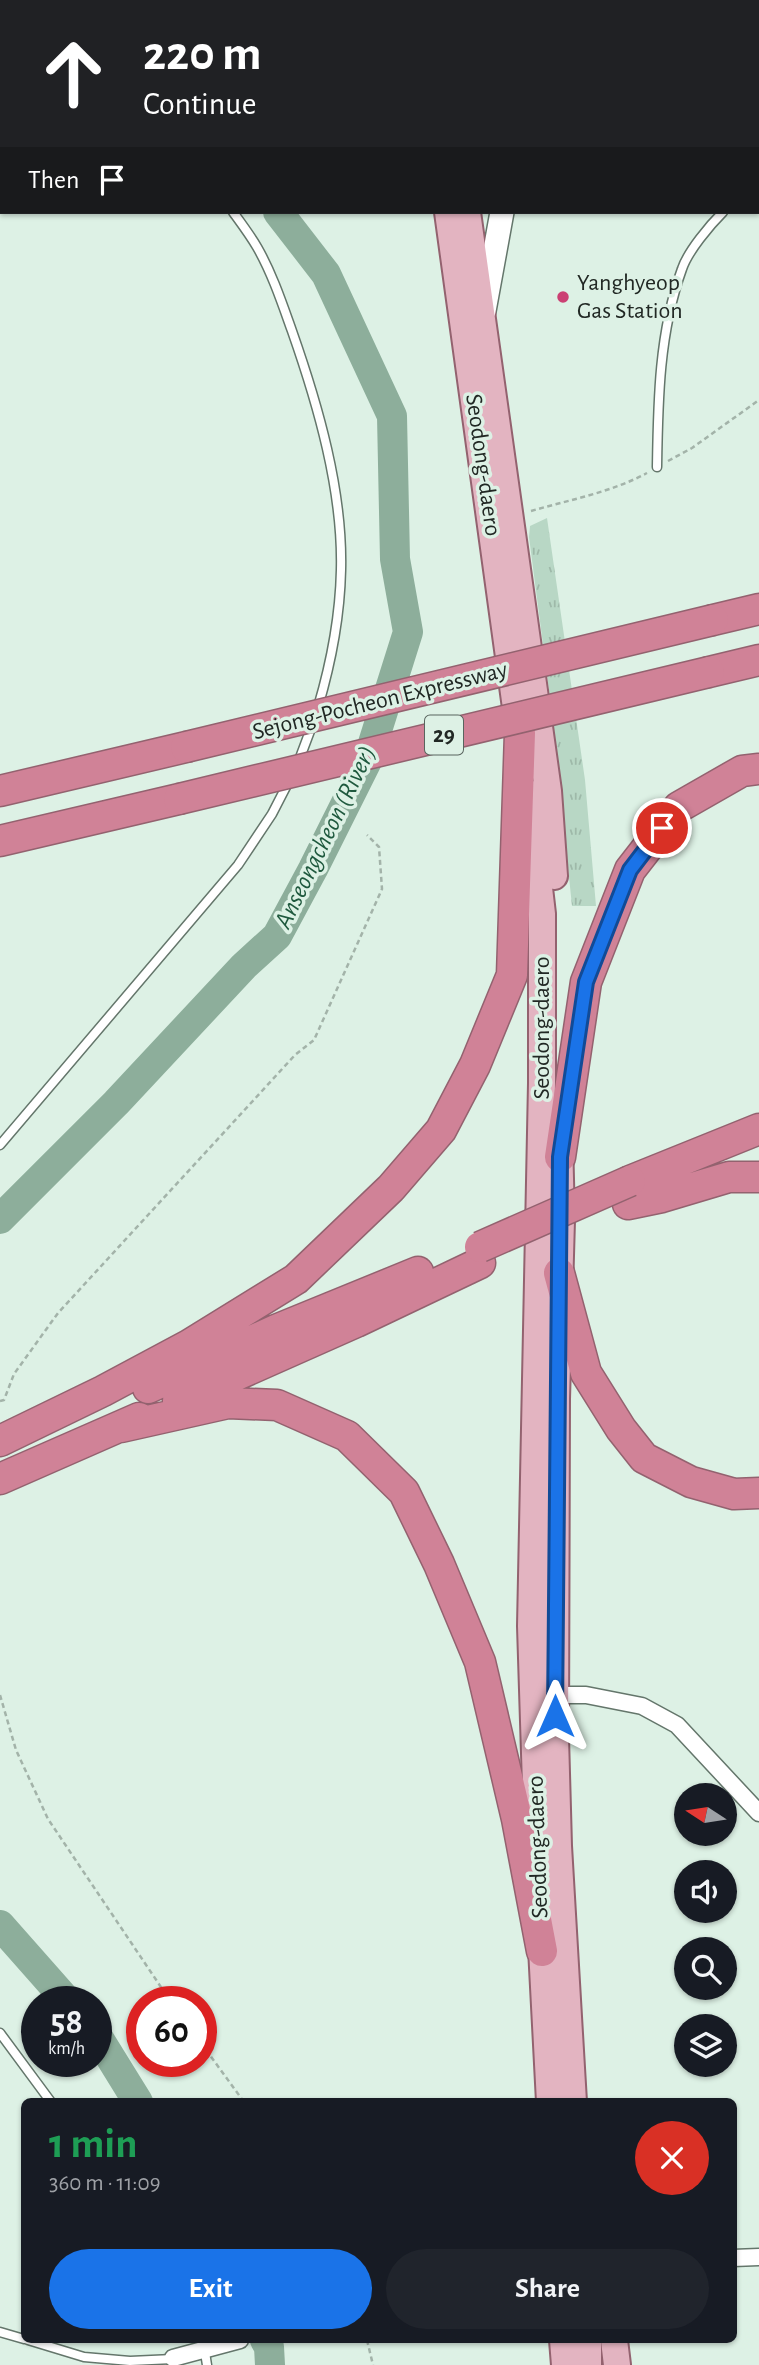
<!DOCTYPE html>
<meta charset="utf-8">
<style>
body{margin:0;font-family:"Alegreya Sans",sans-serif;background:#20242c;color:#f1f3f6;height:100vh;display:flex;flex-direction:column;font-size:26px;white-space:nowrap}
*{box-sizing:border-box;margin:0}
p{font-size:23px;color:#9ea1a6}
.icon{flex:none;width:38px;height:38px;fill:none;stroke:currentColor;stroke-width:2;stroke-linecap:round;stroke-linejoin:round}
.map{position:relative;flex:1;overflow:hidden}
.panel{position:absolute;left:21px;top:2098px;width:716px;height:245px;display:flex;flex-direction:column;background:#171b24;border-radius:10px;box-shadow:0 2px 5px #0004}
.panel>*{flex:none}
.top-card{position:absolute;left:0px;top:0px;width:760px;height:214px;box-shadow:0 2px 5px #0004;background:#202124;color:#fff;overflow:hidden}
.needle{width:46px;rotate:282deg}
.buttons{position:absolute;left:674px;top:1783px;display:grid;gap:14px}
.buttons a{display:grid;place-items:center;width:63px;height:63px;border-radius:50%;background:#171b24;box-shadow:0 2px 5px #0004;font-size:35px}
.speed{position:absolute;left:21px;top:1986px;display:flex;gap:14px;font-size:35px;font-weight:700;text-align:center}
.speed>*{display:grid;place-content:center;width:91px;height:91px;border-radius:50%;background:#171b24;box-shadow:0 2px 5px #0004;line-height:1}
.speed small{font-size:18px;font-weight:400}
.speed .limit{border:10px solid #d22;background:#fff;color:#111}
.pin{position:absolute;display:grid;place-items:center;width:60px;height:60px;color:#fff;margin:-30px;border:4px solid #fff;border-radius:50%;box-shadow:0 2px 7px #0007}
.me{position:absolute;width:77px;margin:-38px;rotate:0deg;stroke-linejoin:round;filter:drop-shadow(0 0 5px #0008)}
.turn{display:flex;align-items:center;gap:24px;height:147px;padding:0 28px;font-size:32px}
.turn .icon{width:91px;height:91px;stroke-width:2.5}
.turn b{display:block;font-size:49px;line-height:60px}
.then{display:flex;align-items:center;height:66px;padding:0 28px;background:#0003;gap:14px;font-size:26px}
.round{display:grid;place-items:center;flex:none;width:74px;height:74px;border-radius:37px;background:#20242c}
.summary{display:flex;align-items:center;justify-content:space-between;height:119px;padding:0 28px}
h1{font-size:42px;font-weight:600;line-height:52px;color:#1e9e55}
.primary-button{display:flex;gap:14px;margin-top:auto;padding:14px 28px}
.primary-button a{flex:1;height:80px;border-radius:42px;background:#1a73e8;color:#fff;font-size:28px;font-weight:600;line-height:80px;text-align:center}
.primary-button a+a{background:#20242c;color:#f1f3f6}
.map>svg:first-child{display:block}
.grass{fill:url(#grass-tufts)}
.lines{fill:none;stroke-linecap:round;stroke-linejoin:round}
.river{stroke:#8dae9b;stroke-width:30}
.lane-casing{stroke:#64766b;stroke-width:11}
.street-casing{stroke:#64766b;stroke-width:19}
.secondary-casing{stroke:#64766b;stroke-width:26}
.primary-casing{stroke:#93626f;stroke-width:30}
.highway-casing{stroke:#93626f;stroke-width:33}
.path{stroke:#a3b3a9;stroke-width:2.5;stroke-dasharray:5 3.5;stroke-linecap:butt}
.lane{stroke:#fff;stroke-width:8}
.street{stroke:#fff;stroke-width:16}
.secondary{stroke:#fff;stroke-width:23}
.primary{stroke:#e3b4c1;stroke-width:26}
.highway{stroke:#d08297;stroke-width:30}
.highway-bridge-casing{stroke:#93626f;stroke-width:33;stroke-linecap:butt}
.highway-bridge{stroke:#d08297;stroke-width:30}
.route-casing{stroke:#114b97;stroke-width:18}
.route{stroke:#1a73e8;stroke-width:12}
.poi-dot{fill:#cb4073;stroke:#ddf1e5;stroke-width:2.5}
.labels{text-anchor:middle;dominant-baseline:central;stroke-width:7;stroke-linejoin:round;paint-order:stroke}
.shield{fill:#ddf1e5;stroke:#59645e;stroke-width:2}
.shield-label{font-size:23px;font-weight:bold;fill:#212824}
.poi-label{font-size:24px;fill:#212824;stroke:#ddf1e5;text-anchor:start}
.street-label{font-size:24px;fill:#212824;stroke:#ddf1e5}
.water-label{font-size:26px;font-style:italic;fill:#1f593e;stroke:#ddf1e5}
</style>
<div class="map">
<svg width="759" height="2365" viewBox="0 0 759 2365">
<defs>
<pattern id="grass-tufts" width="24" height="20" patternUnits="userSpaceOnUse" patternTransform="scale(1.75)"><rect width="24" height="20" fill="#b8d7c5"/><path d="M3 7l-1-3M5 7V3M7 7l1-3M15 17l-1-3M17 17v-4M19 17l1-3" fill="none" stroke="#9eb9a9"/></pattern>
</defs>
<rect width="100%" height="100%" fill="#ddf1e5"/>
<path class="grass" d="M547,518l38,262 11,126h-24l-19,-185 -24,-184 1,-11z"/>
<g class="lines">
<path class="river" d="M83,0l2,2
M0,1219l116,-116 128,-137 33,-30 36,-67 55,-110 40,-127 -13,-73 -3,-143 -66,-142 -48,-62
M0,1925l68,77
M96,2034l42,68
M265,2340l4,7 1,18"/>
<g class="lane-casing">
<path id="lane" d="M47,0l1,2
M758,179l1,-1
M233,212c8,11 17,23 24,35 15,26 25,56 35,84 26,74 51,160 49,239 -1,46 -10,93 -23,137
M657,467c1,-66 2,-135 25,-198 6,-18 28,-44 41,-57
M298,763l15,-40
M0,1145l238,-280 34,-51 17,-33
M0,2033l51,69
M0,2332l24,7
M28,2340l56,17 46,4 43,-2
M203,2340l4,25"/>
</g>
<g class="street-casing">
<path id="street" d="M549,1695h37l56,11 35,19 82,88
M733,2258l26,-1
M173,2358l67,-18"/>
</g>
<g class="secondary-casing">
<path id="secondary" d="M538,2v-2
M484,311l18,-99"/>
</g>
<g class="primary-casing">
<path id="primary" d="M418,0v2
M438,0v2
M448,212l72,525
M467,212l81,579 6,85
M528,793l14,121v169l-11,543 8,254
M559,1138l2,82 -5,179 -1,338 3,109 15,256
M541,1929l9,173
M563,2340l2,25
M588,2340v25
M614,2340l3,25"/>
</g>
<g class="highway-casing">
<path id="highway" d="M713,620l46,-11
M709,672l50,-12
M0,791l186,-44
M0,841l179,-42
M560,1157l26,-175 44,-112 49,-63 63,-36 17,-2
M630,1181l129,-52
M628,1204l34,-7 67,-20h30
M559,1273l27,100 35,56 23,29 47,24 43,12 25,-1
M148,1388l128,-58 142,-58
M178,1401l178,-79 124,-59
M121,1427l107,-24 49,2 70,31 57,56 35,72 41,98 37,157 25,132
M0,1441l103,-50 86,-46 107,-66 95,-91 50,-58 34,-65 37,-90 8,-242
M0,1479l139,-61"/>
</g>
<path class="path" d="M668,461l24,-13 67,-48
M531,511c38,-11 81,-19 116,-38
M0,1401l4,-1 10,-26 44,-61 237,-258 19,-15 68,-151 -3,-42 -12,-12
M0,1695l16,55 32,69 123,183
M201,2043l43,59
M367,2340l6,25"/>
<use href="#lane" class="lane"/>
<use href="#street" class="street"/>
<use href="#secondary" class="secondary"/>
<use href="#primary" class="primary"/>
<use href="#highway" class="highway"/>
<g class="highway-bridge-casing">
<path id="highway-bridge" d="M186,747l527,-127
M179,799l530,-127
M480,1247l150,-66"/>
</g>
<use href="#highway-bridge" class="highway-bridge"/>
</g>
<g class="lines">
<g class="route-casing">
<path id="route" d="M555,1716l5,-559 26,-175 44,-112 32,-42"/>
</g>
<use href="#route" class="route"/>
</g>
<circle class="poi-dot" cx="563" cy="297" r="7"/>
<g class="labels">
<rect class="shield" x="425" y="715.5" width="38" height="39" rx="5"/>
<g class="shield-label">
<text x="444" y="735">29</text>
</g>
<g class="poi-label">
<text x="577" y="283">Yanghyeop<tspan x="577" dy="28">Gas Station</tspan></text>
</g>
<g class="street-label">
<text transform="translate(483 465) rotate(82)">Seodong-daero</text>
<text transform="translate(380 701) rotate(-14)">Sejong-Pocheon Expressway</text>
<text transform="translate(542 1028) rotate(-90)">Seodong-daero</text>
<text transform="translate(538 1847) rotate(-92)">Seodong-daero</text>
</g>
<g class="water-label">
<text transform="translate(325 837) rotate(-64)">Anseongcheon (River)</text>
</g>
</g>
</svg>
<div class="buttons">
<a><svg class="needle" viewBox="-14 -14 28 28"><path d="M0-13l5 13h-10z" fill="#e53935"/><path d="M0 13l5-13h-10z" fill="#9ea1a6"/></svg></a>
<a><svg class="icon" aria-label="sound" viewBox="0 0 24 24"><path d="M4 9h4l5-4v14l-5-4H4zM17 9q2 3 0 6"/></svg></a>
<a><svg class="icon" aria-label="search" viewBox="0 0 24 24"><circle cx="10" cy="10" r="6"/><path d="M15 15l6 6"/></svg></a>
<a><svg class="icon" aria-label="layers" viewBox="0 0 24 24"><path d="M12 4l9 5-9 5-9-5zM3 14l9 5 9-5"/></svg></a>
</div>
<div class="speed"><div>58<small>km/h</small></div><div class="limit">60</div></div>
<div class="pin" style="left:662px;top:828px;background:#d93025"><svg class="icon" aria-label="arrive" viewBox="0 0 24 24"><path d="M6 21V4h12l-3 4 3 4H6"/></svg></div>
<svg class="me" style="left:555px;top:1716px" viewBox="-20 -20 40 40"><path d="M0-17L14 15 0 8-14 15z" fill="#1a73e8" stroke="#fff" stroke-width="4"/></svg>
<div class="top-card">
<div class="turn"><svg class="icon" aria-label="ahead" viewBox="0 0 24 24"><path d="M12 20V5M6 11l6-6 6 6"/></svg><div><b>220 m</b>Continue</div></div>
<div class="then">Then<svg class="icon" aria-label="arrive" viewBox="0 0 24 24"><path d="M6 21V4h12l-3 4 3 4H6"/></svg></div>
</div>
<section class="panel">
<div class="summary"><div><h1>1 min</h1><p>360 m · 11:09</p></div><a class="round" style="background:#d93025;color:#fff"><svg class="icon" aria-label="close" viewBox="0 0 24 24"><path d="M6 6l12 12M18 6L6 18"/></svg></a></div>
<div class="primary-button"><a>Exit</a><a>Share</a></div>
</section>
</div>
